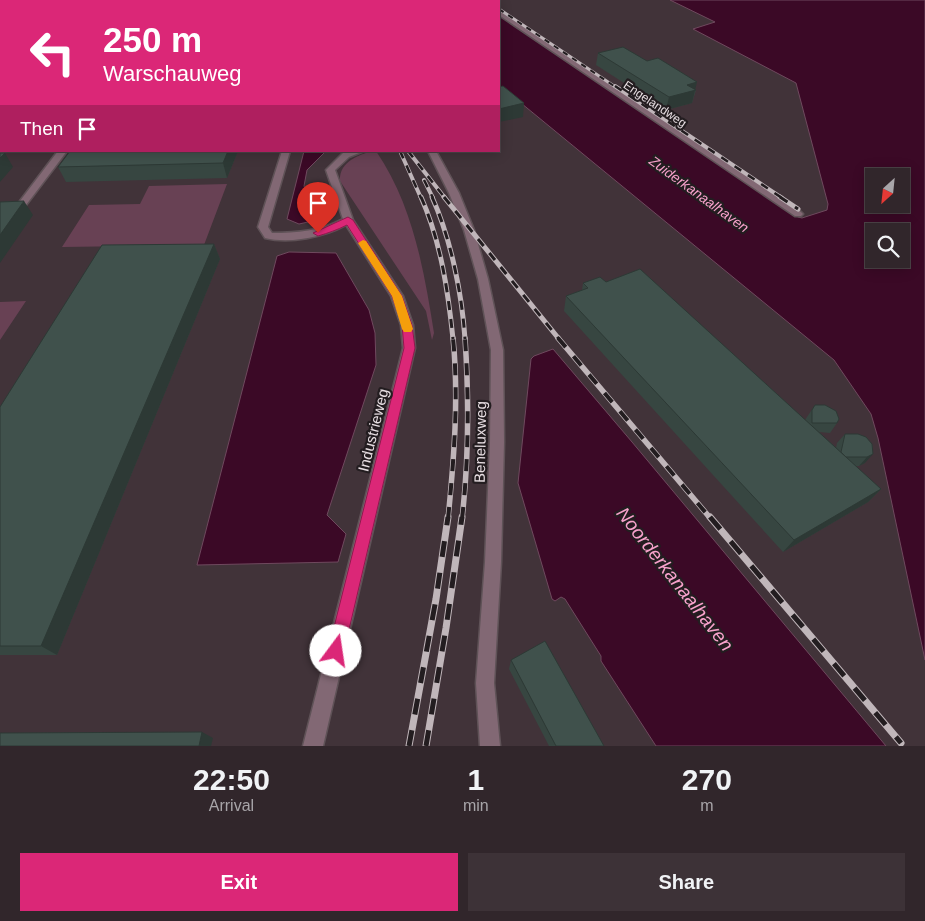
<!DOCTYPE html>
<style>
body{margin:0;font-family:Arial,sans-serif;background:#3d3237;color:#f1f3f6;height:100vh;display:flex;flex-direction:column;font-size:19px;white-space:nowrap}
*{box-sizing:border-box;margin:0}
p{font-size:16px;color:#a8a5a9}
.icon{flex:none;width:28px;height:28px;fill:none;stroke:currentColor;stroke-width:2;stroke-linecap:round;stroke-linejoin:round}
.map{position:relative;height:746px;overflow:hidden}
.side{display:flex;flex-direction:column;background:#31262b;flex:1}
.side>*{flex:none}
.banner{position:absolute;left:0px;top:0px;width:500px;height:152px;box-shadow:0 2px 12px #0003,0 0 0 1px #4c4347;background:#db2777;color:#fff;overflow:hidden}
.needle{width:32px;rotate:207deg}
.buttons{position:absolute;left:865px;top:168px;display:grid;gap:10px}
.buttons a{display:grid;place-items:center;width:45px;height:45px;border-radius:0px;background:#31262b;box-shadow:0 2px 12px #0003,0 0 0 1px #4c4347;font-size:25px}
.pin{position:absolute;display:grid;place-items:center;width:42px;height:42px;color:#fff;margin:-51px -21px;border-radius:50% 50% 50% 0;rotate:-45deg;box-shadow:0 0 5px #0007}
.pin .icon{rotate:45deg}
.me{position:absolute;width:55px;margin:-28px;rotate:14deg;stroke-linejoin:round;filter:drop-shadow(0 0 4px #0008)}
.turn{display:flex;align-items:center;gap:18px;height:105px;padding:0 20px;font-size:22px}
.turn .icon{width:65px;height:65px;stroke-width:2.5}
.turn b{display:block;font-size:35px;line-height:42px}
.then{display:flex;align-items:center;height:48px;padding:0 20px;background:#0003;gap:10px;font-size:19px}
.eta{display:flex;justify-content:space-evenly;align-items:center;height:85px;text-align:center}
.eta b{font-size:30px;font-weight:700;line-height:35px}
.cta{display:flex;gap:10px;margin-top:auto;padding:10px 20px}
.cta a{flex:1;height:58px;border-radius:0px;background:#db2777;color:#fff;font-size:20px;font-weight:700;line-height:58px;text-align:center}
.cta a+a{background:#3d3237;color:#f1f3f6}
.map>svg:first-child{display:block}
.green{fill:#684154}
.water{fill:#3b0926;stroke:#6f495e;fill-rule:evenodd}
.lines{fill:none;stroke-linecap:round;stroke-linejoin:round}
.minor-casing{stroke:#5f5257;stroke-width:3}
.major-casing{stroke:#5f5257;stroke-width:15}
.minor{fill:#826874;fill-rule:evenodd}
.major{stroke:#cb96af;stroke-width:12}
.rail-far4-casing{stroke:#c0b6ba;stroke-width:3}
.rail-far3-casing{stroke:#c0b6ba;stroke-width:4}
.rail-far2-casing{stroke:#c0b6ba;stroke-width:5}
.rail-far1-casing{stroke:#c0b6ba;stroke-width:5.5}
.rail-casing{stroke:#c0b6ba;stroke-width:7}
.rail-far4{stroke:#231d20;stroke-width:2;stroke-dasharray:5.5;stroke-linecap:butt}
.rail-far3{stroke:#231d20;stroke-width:2.5;stroke-dasharray:8;stroke-linecap:butt}
.rail-far2{stroke:#231d20;stroke-width:3;stroke-dasharray:9;stroke-linecap:butt}
.rail-far1{stroke:#231d20;stroke-width:4;stroke-dasharray:12;stroke-linecap:butt}
.rail{stroke:#231d20;stroke-width:5;stroke-dasharray:16;stroke-linecap:butt}
.wall{fill:#374641}
.shaded-wall{fill:#2d3935}
.building{fill:#40514c;stroke:#2d3935}
.route{fill:#db2777;stroke:#8e194d}
.slow{fill:#f59e0b}
.labels{text-anchor:middle;dominant-baseline:central;stroke-width:4.5;stroke-linejoin:round;paint-order:stroke}
.far-street-label{font-size:12px;fill:#e7dee2;stroke:#231d20}
.far-water-label{font-size:14px;font-style:italic;fill:#f7a1cb;stroke:#231d20}
.street-label{font-size:15px;fill:#e7dee2;stroke:#231d20}
.near-water-label{font-size:19px;font-style:italic;fill:#f7a1cb;stroke:#231d20}
</style>
<div class="map">
<svg width="925" height="746" viewBox="0 0 925 746">
<rect width="100%" height="100%" fill="#413339"/>
<path class="green" d="M373,151h3c37,54 48,119 58,182l-2,7 -6,-29 -86,-130c-1,-19 18,-26 33,-30z
M227,184l-23,61 -142,2 27,-42 51,-1 9,-18z
M26,301l-26,39v-38z"/>
<path class="water" d="M670,0h255v660l-47,-222 -7,-24 -37,-54 -335,-275v-70l299,202 4,1 25,-8 1,-6 -32,-121 -103,-54 22,-7zM874,176h27v28h-27zM874,231h27v28h-27z
M304,151h22l-19,19 -3,16 13,34 -18,4 -12,-5z
M289,252l47,1 33,57 6,23 1,32 -49,150 19,19 -8,28 -141,3 80,-309z
M553,349l79,93 254,304h-230l-55,-85v-5l-36,-57 -4,-2 -6,4 -3,-2 -34,-116 13,-124 3,-3z"/>
<g class="lines">
<g class="minor-casing">
<path id="minor" d="M295,0h6l1,1h-6z
M478,0h6l1,1h-6z
M499,10l302,202 2,2 -2,2h-6l-296,-201z
M0,15h1v6h-1z
M0,35h1v4h-1z
M58,151h9l-41,54h-6v-4z
M282,151h8l-22,76 4,6c25,0 48,-2 71,-14l-17,-49 17,-17 21,-2 -15,6 -14,13 18,50 50,76 10,29 2,23 -92,398h-20l100,-398 -2,-23 -10,-29 -45,-71c-22,12 -56,19 -81,13l-7,-11z
M428,151h8l23,42 15,37 14,49 15,71 1,92 -3,120 -7,121 6,63h-20l-4,-63 9,-121 5,-120 1,-92 -13,-71 -14,-49 -15,-37z"/>
</g>
<g class="major-casing">
<path id="major" d="M56,1l2,-1
M0,50l1,-1"/>
</g>
<use href="#minor" class="minor"/>
<use href="#major" class="major"/>
<g class="rail-far4-casing">
<path id="rail-far4" d="M499,9l118,79"/>
</g>
<g class="rail-far3-casing">
<path id="rail-far3" d="M615,86l167,112
M400,151l21,47
M408,151l37,47
M424,180l9,18"/>
</g>
<g class="rail-far2-casing">
<path id="rail-far2" d="M421,197c20,45 27,94 32,142
M432,197c19,42 30,97 33,142
M444,197l115,142
M780,197l18,12"/>
</g>
<g class="rail-far1-casing">
<path id="rail-far1" d="M558,338l153,181
M448,519c6,-61 11,-121 5,-181
M462,519c7,-61 7,-121 3,-181"/>
</g>
<g class="rail-casing">
<path id="rail" d="M710,517l191,226
M409,746l27,-147 12,-82
M426,746l20,-118 16,-111"/>
</g>
<use href="#rail-far4" class="rail-far4"/>
<use href="#rail-far3" class="rail-far3"/>
<use href="#rail-far2" class="rail-far2"/>
<use href="#rail-far1" class="rail-far1"/>
<use href="#rail" class="rail"/>
</g>
<path class="wall" d="M598,53l97,37h1l-4,13 -26,7 -70,-45z
M1,57v63h-1v-62z
M238,151l-11,27 -161,4 -8,-15z
M214,244l6,15 -163,396h-57v-248z
M606,282l199,138 10,-15 22,18 -7,10 -11,-1 17,16 1,-5 8,-9 27,10 -7,19 -6,3h-4l26,23 -13,13 -85,50 -219,-241 2,-15 16,-6 1,-7z
M511,660l93,86h-55l-40,-77z"/>
<path class="shaded-wall" d="M0,0h40l-1,1h-38v11h-1z
M245,0h9l-1,1h-9z
M697,82l-5,21 -26,7 3,-13 18,-12z
M524,103l-1,14 -24,5v-13z
M228,151h10l-11,27 -4,-15z
M5,153l8,14 -13,15v-24z
M24,201l9,14 -33,48v-28z
M214,244l6,15 -163,396 -16,-9z
M873,454l-8,9 -6,3 8,-9z
M881,489l-13,13 -85,50 11,-12z
M202,732l11,6 -2,8h-12z"/>
<path class="building" d="M65,0h180l-1,1h-69h1h-111z
M327,0h16l1,1h-16z
M623,47l24,14 11,-3 39,24 -10,3 9,5 -27,7 -71,-44z
M1,57v34l-1,1v-34z
M503,86l21,17 -25,6v-22z
M0,94h1v12h-1z
M70,151h158l-5,12 -165,4z
M0,153h5l-5,5z
M24,201l-24,34v-33z
M214,244l-173,402h-41v-239l102,-162z
M640,269l241,220 -87,51 -228,-244 22,-8 -5,-5 17,-6 6,5z
M815,405h10l11,6 3,8 -2,4h-25v-13z
M845,434h13l8,3 6,7 1,10 -6,3h-21l-5,-5z
M545,641l59,105h-48l-45,-86z
M202,732l-3,14h-199v-13z"/>
<path class="route" d="M348,217l5,3 49,76 10,29 3,23 -71,303 -3,6 -5,2 -6,-2 -2,-6 76,-303 -2,-23 -10,-29 -45,-71c-10,5 -19,8 -29,11l-5,-3z"/>
<path class="slow" d="M363,240l3,1 36,55 11,33 -2,3h-7l-2,-3 -10,-33 -34,-53z"/>
<g class="labels">
<g class="far-street-label">
<text transform="translate(655 104) rotate(34)">Engelandweg</text>
</g>
<g class="far-water-label">
<text transform="translate(699 194) rotate(36)">Zuiderkanaalhaven</text>
</g>
<g class="street-label">
<text transform="translate(373 430) rotate(-76)">Industrieweg</text>
<text transform="translate(480 442) rotate(-89)">Beneluxweg</text>
</g>
<g class="near-water-label">
<text transform="translate(675 579) rotate(52)">Noorderkanaalhaven</text>
</g>
</g>
</svg>
<div class="buttons">
<a><svg class="needle" viewBox="-14 -14 28 28"><path d="M0-13l5 13h-10z" fill="#e53935"/><path d="M0 13l5-13h-10z" fill="#a8a5a9"/></svg></a>
<a><svg class="icon" aria-label="search" viewBox="0 0 24 24"><circle cx="10" cy="10" r="6"/><path d="M15 15l6 6"/></svg></a>
</div>
<div class="pin" style="left:318px;top:233px;background:#d93025"><svg class="icon" aria-label="arrive" viewBox="0 0 24 24"><path d="M6 21V4h12l-3 4 3 4H6"/></svg></div>
<svg class="me" style="left:336px;top:651px" viewBox="-20 -20 40 40"><circle r="19" fill="#fff"/><path d="M0-13L10 11 0 6-10 11z" fill="#db2777"/></svg>
<div class="banner">
<div class="turn"><svg class="icon" aria-label="left" viewBox="0 0 24 24"><path d="M17 20v-9H6M10 6l-5 5 5 5"/></svg><div><b>250 m</b>Warschauweg</div></div>
<div class="then">Then<svg class="icon" aria-label="arrive" viewBox="0 0 24 24"><path d="M6 21V4h12l-3 4 3 4H6"/></svg></div>
</div>
</div>
<section class="side">
<div class="eta">
<div><b>22:50</b><p>Arrival</p></div>
<div><b>1</b><p>min</p></div>
<div><b>270</b><p>m</p></div>
</div>
<div class="cta"><a>Exit</a><a>Share</a></div>
</section>
